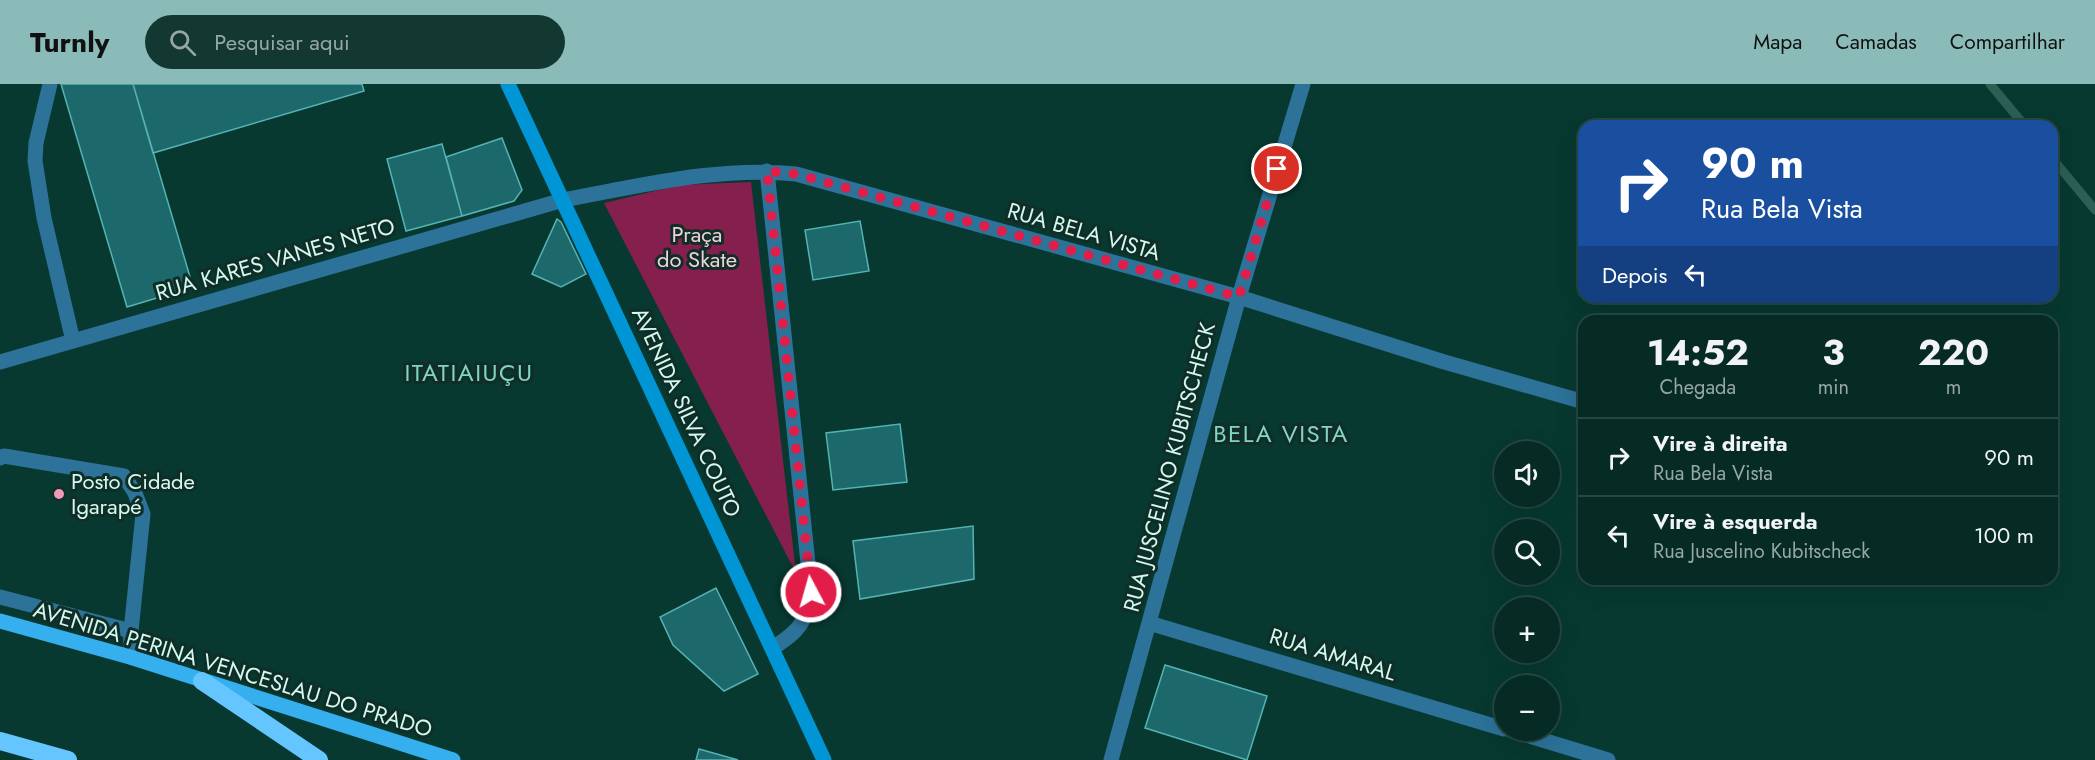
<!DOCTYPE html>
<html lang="pt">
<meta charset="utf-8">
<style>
body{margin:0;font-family:Jost,sans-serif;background:#133731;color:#f1f3f6;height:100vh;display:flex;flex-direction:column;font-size:22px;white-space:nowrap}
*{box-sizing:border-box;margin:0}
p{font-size:20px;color:#97a7a6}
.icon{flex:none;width:33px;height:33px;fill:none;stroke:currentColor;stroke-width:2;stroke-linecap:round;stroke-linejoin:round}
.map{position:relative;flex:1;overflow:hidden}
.details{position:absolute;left:1578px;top:231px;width:480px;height:270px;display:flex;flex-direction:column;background:#052b24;border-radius:18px;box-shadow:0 6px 24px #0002,0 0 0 2px #264741}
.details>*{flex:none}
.banner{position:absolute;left:1578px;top:36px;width:480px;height:183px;border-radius:18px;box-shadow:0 6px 24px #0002,0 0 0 2px #264741;background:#1a4fa0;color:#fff;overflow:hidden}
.controls{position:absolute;left:1494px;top:357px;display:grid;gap:12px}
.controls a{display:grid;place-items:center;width:66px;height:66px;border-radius:50%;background:#052b24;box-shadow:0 6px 24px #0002,0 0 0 2px #264741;font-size:30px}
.pin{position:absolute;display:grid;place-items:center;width:51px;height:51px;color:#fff;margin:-26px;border:3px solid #fff;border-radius:50%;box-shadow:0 2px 6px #0007}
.me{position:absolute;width:66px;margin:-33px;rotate:354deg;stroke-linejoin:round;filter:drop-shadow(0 0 4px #0008)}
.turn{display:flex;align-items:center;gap:21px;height:126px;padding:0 24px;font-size:27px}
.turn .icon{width:78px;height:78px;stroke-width:2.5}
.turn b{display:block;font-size:42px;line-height:51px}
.then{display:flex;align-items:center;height:57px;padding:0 24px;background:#0003;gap:12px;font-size:22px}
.eta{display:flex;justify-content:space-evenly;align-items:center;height:102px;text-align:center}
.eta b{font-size:36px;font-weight:700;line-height:42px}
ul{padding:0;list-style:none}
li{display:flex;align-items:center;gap:18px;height:78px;padding:0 24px;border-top:2px solid #264741}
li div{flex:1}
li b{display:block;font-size:22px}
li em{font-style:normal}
header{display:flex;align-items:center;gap:36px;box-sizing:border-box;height:84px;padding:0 30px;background:#8bbbb9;color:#111}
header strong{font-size:28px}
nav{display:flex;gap:33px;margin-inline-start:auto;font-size:21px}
.search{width:420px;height:54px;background:#133731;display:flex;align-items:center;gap:15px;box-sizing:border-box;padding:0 21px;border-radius:33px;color:#97a7a6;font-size:22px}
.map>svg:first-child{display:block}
.green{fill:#851f4e}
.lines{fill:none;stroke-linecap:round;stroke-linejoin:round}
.stream{stroke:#2d5f54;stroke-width:9}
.building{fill:#1c686a;stroke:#55b3b5;stroke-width:1.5}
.service{stroke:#2d7299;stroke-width:15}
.minor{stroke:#2d7299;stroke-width:15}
.tertiary{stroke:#2d7299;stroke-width:15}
.secondary{stroke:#0095d4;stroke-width:15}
.primary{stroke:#36afef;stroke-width:15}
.motorway{stroke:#64c5ff;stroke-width:18}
.route{stroke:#e11d48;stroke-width:10;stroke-dasharray:0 18}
.poi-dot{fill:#ef9ab8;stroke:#112d27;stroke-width:2}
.labels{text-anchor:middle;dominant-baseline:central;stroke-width:6;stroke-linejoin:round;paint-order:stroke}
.street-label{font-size:22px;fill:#d2fbf0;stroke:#112d27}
.park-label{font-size:22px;fill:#eed1da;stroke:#112d27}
.poi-label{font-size:22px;fill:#d2fbf0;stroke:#112d27;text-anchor:start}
.neighbourhood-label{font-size:24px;letter-spacing:1.5px;fill:#80d6c2;stroke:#112d27}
</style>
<header>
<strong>Turnly</strong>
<div class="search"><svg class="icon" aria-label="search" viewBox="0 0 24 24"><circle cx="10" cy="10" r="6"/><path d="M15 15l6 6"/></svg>Pesquisar aqui</div>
<nav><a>Mapa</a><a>Camadas</a><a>Compartilhar</a></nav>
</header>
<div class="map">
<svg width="2095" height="676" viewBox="0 0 2095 676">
<rect width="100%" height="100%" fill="#073930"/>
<path class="green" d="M751,98l45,391 -192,-370 76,-18z"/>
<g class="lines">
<path class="stream" d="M1990,0l35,42
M2052,74l43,52"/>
</g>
<path class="building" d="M61,0h72l60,203 -66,20z
M133,0h229l2,7 -211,62z
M502,54l20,52 -8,11 -52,15 -16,-59z
M442,60l20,72 -56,15 -19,-72z
M557,135l4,3 25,52 -25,13 -29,-13z
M860,137l9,50 -56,9 -8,-50z
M900,340l7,58 -74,8 -7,-57z
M973,442l1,53 -114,20 -7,-58z
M716,504l42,86 -34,17 -51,-46 -13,-28z
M1165,581l102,31 -20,64 -102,-32z
M699,665l39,11h-42z"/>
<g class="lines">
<path class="service" d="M50,0l-14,59 -1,18 9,57 29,123
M0,374l4,-2 120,20 11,17 8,21 -12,117
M0,513l131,34 -1,26"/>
<path class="minor" d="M767,87l44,421c-7,33 -10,37 -38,56
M563,116c77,-14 155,-34 233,-26l443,123 202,64 143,41
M1149,539l355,106
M1510,646l98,30
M1111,676l128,-463 64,-213"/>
<path class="tertiary" d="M0,278l563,-162"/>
<path class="secondary" d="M508,0l316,676"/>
<path class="primary" d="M0,537l130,36 323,103"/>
<path class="motorway" d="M202,597l117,79
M0,657l68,19"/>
</g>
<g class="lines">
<path class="route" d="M811,508l-44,-421 29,3 443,123 38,-128"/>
</g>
<circle class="poi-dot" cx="59" cy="410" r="6"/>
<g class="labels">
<g class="street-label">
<text transform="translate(1084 147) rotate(16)">RUA BELA VISTA</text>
<text transform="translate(275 175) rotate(-16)">RUA KARES VANES NETO</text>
<text transform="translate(687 328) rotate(65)">AVENIDA SILVA COUTO</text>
<text transform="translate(1169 383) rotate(-75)">RUA JUSCELINO KUBITSCHECK</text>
<text transform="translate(1333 570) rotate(17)">RUA AMARAL</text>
<text transform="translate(233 585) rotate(17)">AVENIDA PERINA VENCESLAU DO PRADO</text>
</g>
<g class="park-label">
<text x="697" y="150">Praça<tspan x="697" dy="25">do Skate</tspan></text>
</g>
<g class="poi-label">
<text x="71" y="397">Posto Cidade<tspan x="71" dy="25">Igarapé</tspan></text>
</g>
<g class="neighbourhood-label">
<text x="469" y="288">ITATIAIUÇU</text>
<text x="1281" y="349">BELA VISTA</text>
</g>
</g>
</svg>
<div class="controls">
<a><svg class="icon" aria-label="sound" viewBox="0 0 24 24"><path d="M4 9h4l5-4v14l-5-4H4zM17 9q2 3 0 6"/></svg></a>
<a><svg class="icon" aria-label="search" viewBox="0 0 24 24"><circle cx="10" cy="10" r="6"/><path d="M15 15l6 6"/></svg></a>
<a>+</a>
<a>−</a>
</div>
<div class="pin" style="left:1277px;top:85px;background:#d93025"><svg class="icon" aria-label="arrive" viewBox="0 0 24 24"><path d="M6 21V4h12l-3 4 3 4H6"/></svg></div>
<svg class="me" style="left:811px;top:508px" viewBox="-20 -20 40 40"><circle r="17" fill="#e11d48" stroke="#fff" stroke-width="3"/><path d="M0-11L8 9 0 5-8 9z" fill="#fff"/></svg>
<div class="banner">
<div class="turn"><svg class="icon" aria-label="right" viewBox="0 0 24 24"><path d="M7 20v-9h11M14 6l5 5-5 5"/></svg><div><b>90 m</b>Rua Bela Vista</div></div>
<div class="then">Depois<svg class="icon" aria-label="left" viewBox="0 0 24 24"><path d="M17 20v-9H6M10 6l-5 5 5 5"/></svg></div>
</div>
<section class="details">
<div class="eta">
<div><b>14:52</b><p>Chegada</p></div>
<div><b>3</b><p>min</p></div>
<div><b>220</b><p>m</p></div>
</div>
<ul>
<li><svg class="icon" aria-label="right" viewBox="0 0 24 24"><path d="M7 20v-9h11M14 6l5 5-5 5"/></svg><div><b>Vire à direita</b><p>Rua Bela Vista</p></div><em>90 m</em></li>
<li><svg class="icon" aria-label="left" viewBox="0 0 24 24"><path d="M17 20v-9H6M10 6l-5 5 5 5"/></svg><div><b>Vire à esquerda</b><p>Rua Juscelino Kubitscheck</p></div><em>100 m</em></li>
</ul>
</section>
</div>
